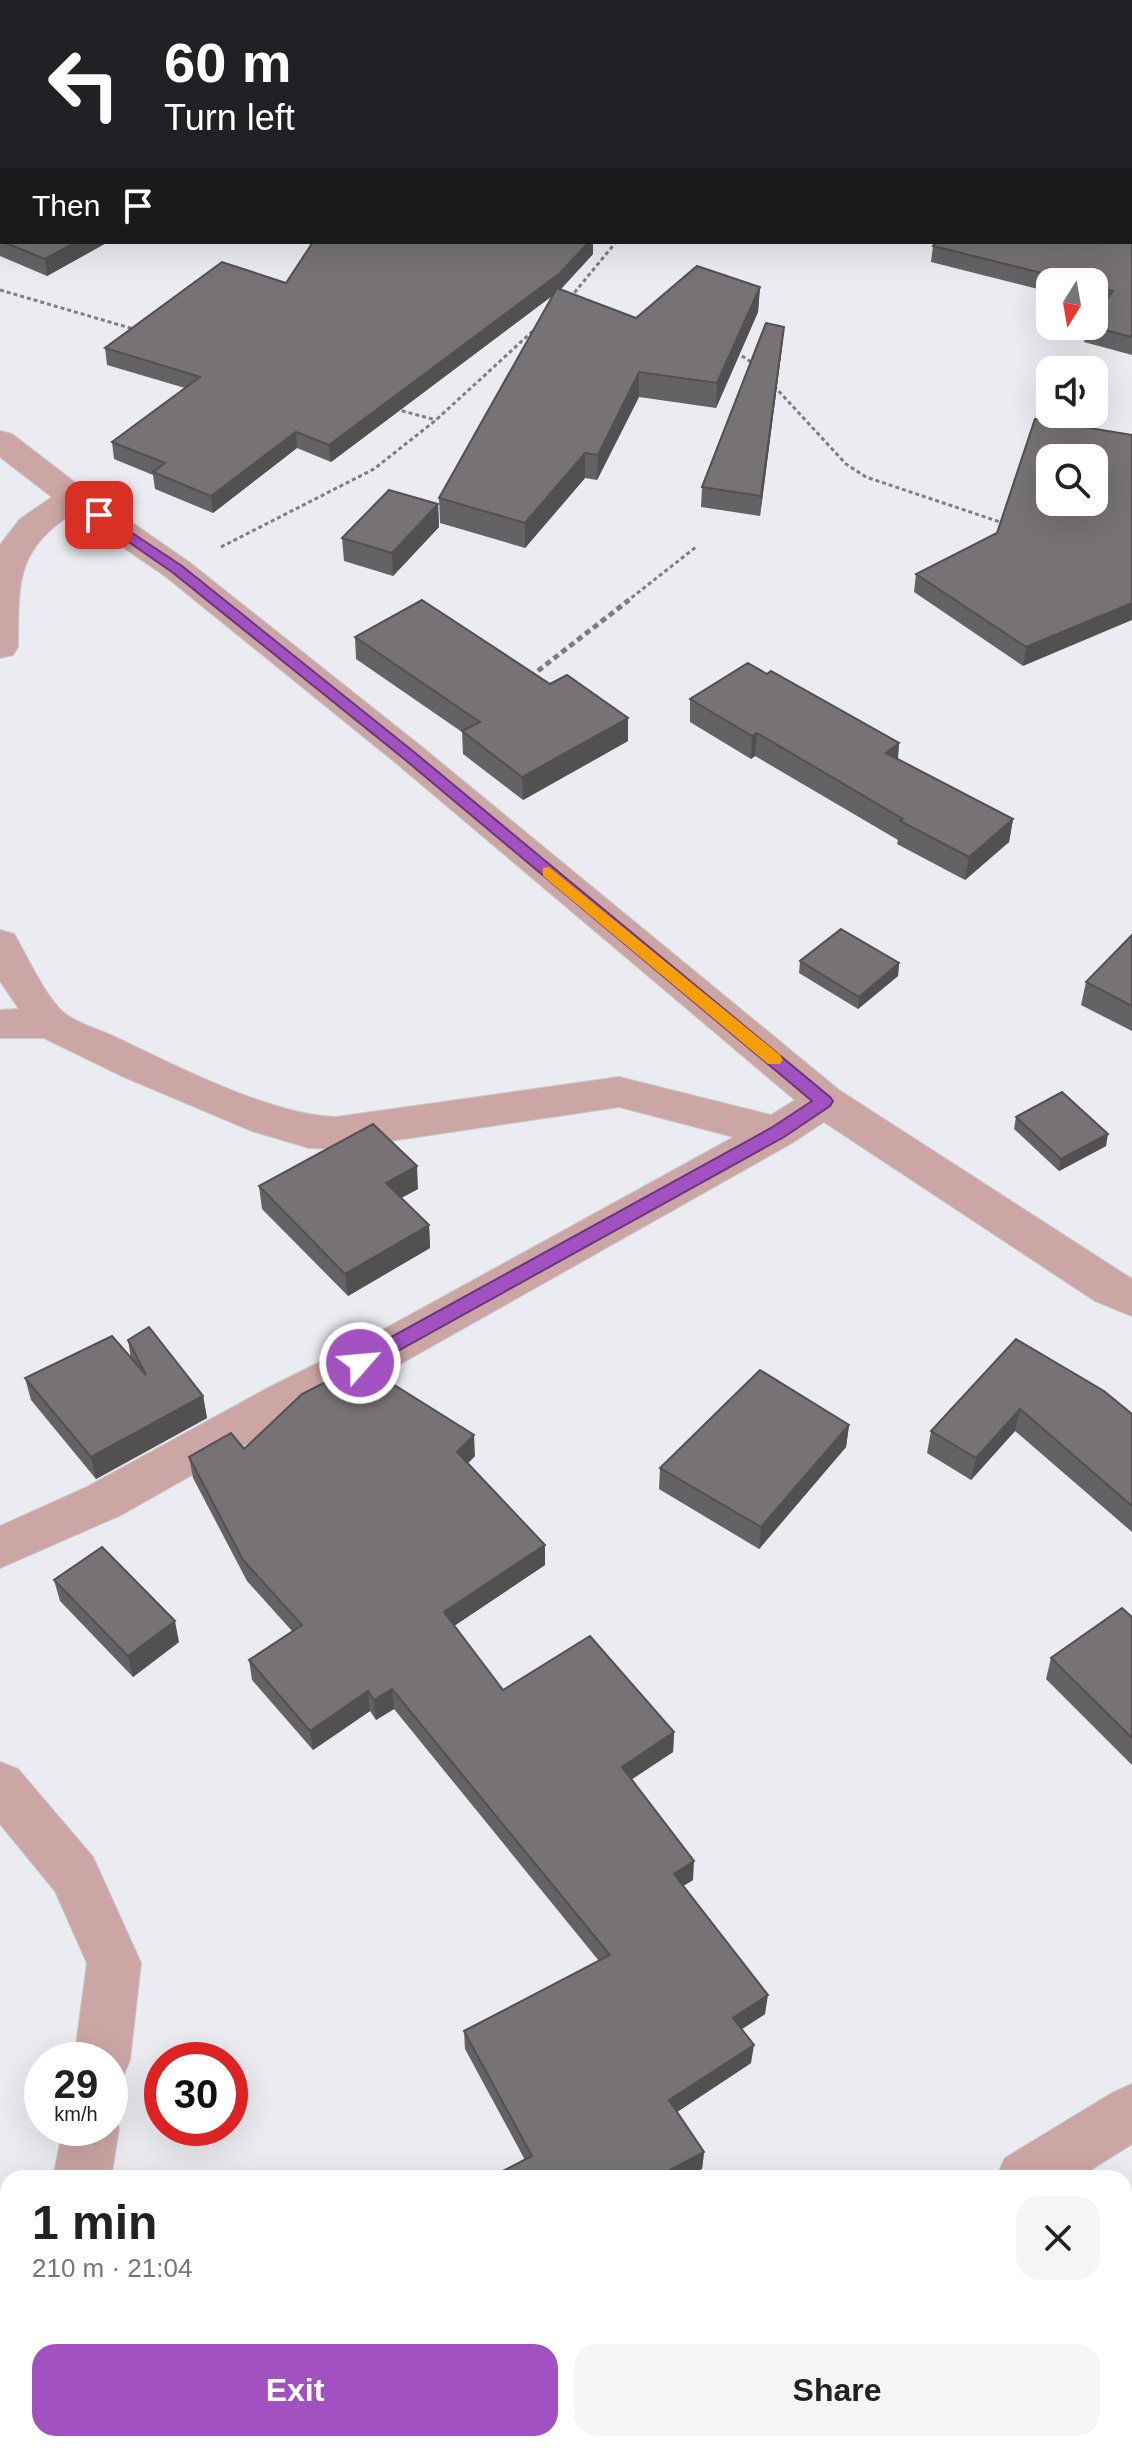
<!DOCTYPE html>
<meta charset="utf-8">
<style>
body{margin:0;font-family:Helvetica,sans-serif;background:#f6f6f6;color:#222;height:100vh;display:flex;flex-direction:column;font-size:30px;white-space:nowrap}
*{box-sizing:border-box;margin:0}
p{font-size:26px;color:#767676}
.icon{flex:none;width:44px;height:44px;fill:none;stroke:currentColor;stroke-width:2;stroke-linecap:round;stroke-linejoin:round}
.map{position:relative;flex:1;overflow:hidden}
.drawer{position:absolute;left:0px;top:2170px;width:1132px;height:282px;display:flex;flex-direction:column;background:#fff;border-radius:24px 24px 0 0;box-shadow:0 8px 32px #0002}
.drawer>*{flex:none}
.hud{position:absolute;left:0px;top:0px;width:1132px;height:244px;box-shadow:0 8px 32px #0002;background:#202124;color:#fff;overflow:hidden}
.needle{width:52px;rotate:191deg}
.tools{position:absolute;left:1036px;top:268px;display:grid;gap:16px}
.tools a{display:grid;place-items:center;width:72px;height:72px;border-radius:16px;background:#fff;box-shadow:0 8px 32px #0002;font-size:40px}
.speed{position:absolute;left:24px;top:2042px;display:flex;gap:16px;font-size:40px;font-weight:700;text-align:center}
.speed>*{display:grid;place-content:center;width:104px;height:104px;border-radius:50%;background:#fff;box-shadow:0 8px 32px #0002;line-height:1}
.speed small{font-size:20px;font-weight:400}
.speed .limit{border:12px solid #d22;background:#fff;color:#111}
.pin{position:absolute;display:grid;place-items:center;width:68px;height:68px;color:#fff;margin:-34px;border-radius:16px;box-shadow:0 4px 12px #0006}
.me{position:absolute;width:88px;margin:-44px;rotate:63deg;stroke-linejoin:round;filter:drop-shadow(0 0 6px #0008)}
.turn{display:flex;align-items:center;gap:28px;height:168px;padding:0 32px;font-size:36px}
.turn .icon{width:104px;height:104px;stroke-width:2.5}
.turn b{display:block;font-size:56px;line-height:68px}
.then{display:flex;align-items:center;height:76px;padding:0 32px;background:#0003;gap:16px;font-size:30px}
.round{display:grid;place-items:center;flex:none;width:84px;height:84px;border-radius:24px;background:#f6f6f6}
.head{display:flex;align-items:center;justify-content:space-between;height:136px;padding:0 32px}
h1{font-size:48px;font-weight:700;line-height:60px}
.action{display:flex;gap:16px;margin-top:auto;padding:16px 32px}
.action a{flex:1;height:92px;border-radius:24px;background:#a251c1;color:#fff;font-size:32px;font-weight:700;line-height:92px;text-align:center}
.action a+a{background:#f6f6f6;color:#222}
.map>svg:first-child{display:block}
.lines{fill:none;stroke-linecap:round;stroke-linejoin:round}
.minor-casing{stroke:#c8c9cd;stroke-width:2}
.tertiary-casing{stroke:#c8c9cd;stroke-width:2}
.path-far1{stroke:#7d7e81;stroke-width:3;stroke-dasharray:4 3;stroke-linecap:butt}
.path{stroke:#7d7e81;stroke-width:5;stroke-dasharray:6 4;stroke-linecap:butt}
.minor{fill:#cca6a4;fill-rule:evenodd}
.tertiary{fill:#cca6a4;fill-rule:evenodd}
.wall{fill:#656265}
.shaded-wall{fill:#535052}
.building{fill:#767275;stroke:#535052;stroke-width:2;fill-rule:evenodd}
.route{fill:#a251c1;stroke:#69357d;stroke-width:2}
.slow{fill:#f59e0b}
</style>
<div class="map">
<svg width="1132" height="2451" viewBox="0 0 1132 2451">
<rect width="100%" height="100%" fill="#ebecf1"/>
<g class="lines">
<g class="minor-casing">
<path id="minor" d="M0,431l12,3 73,56 104,72 233,185 417,343 293,189v37l-37,-15 -271,-179 -32,21 -390,220 -104,52 -177,100 -121,53v-42l87,-39 179,-98 104,-52 364,-200 -115,-30 -283,42 -27,-1 -57,-17 -128,-54 -80,-39h-44v-28l19,-1 -19,-28v-51l14,4c14,23 29,59 49,78 12,11 35,17 50,24 61,29 157,79 223,81l283,-40 152,38 24,-15 -399,-337 -231,-187 -92,-63c-58,38 -54,69 -55,134l-5,8 -13,3v-113l20,-26 32,-22 -52,-40z
M0,1762l18,7 75,88 48,106 -11,97 -8,19 -12,5v-24h-36l13,-97 -32,-72 -55,-67z
M110,2108l9,20 -8,50h-58l10,-50h47z
M10,2444h62l-1,7h-62z"/>
</g>
<g class="tertiary-casing">
<path id="tertiary" d="M1132,2084v60l-54,34h-82l9,-20 107,-65z
M402,2444h76l-3,7h-76z"/>
</g>
<path class="path-far1" d="M0,290l137,40
M570,298l46,-56
M736,352l18,12
M774,386l72,78 20,13 140,47
M395,409l41,11
M221,547l153,-78 62,-49 99,-91
M626,602l70,-55"/>
<path class="path" d="M530,677l99,-77"/>
<use href="#minor" class="minor"/>
<use href="#tertiary" class="tertiary"/>
</g>
<path class="wall" d="M155,0h55l-4,2h-47z
M239,0h88l-2,2h-82z
M886,0h246v151l-2,-149h-238z
M1132,157v198l-48,-13 3,-16h7l8,-21 -8,-2v-21h-44v10l-119,-30 2,-16z
M0,228l2,14h106l-61,34 -47,-20z
M593,254l-32,35 75,29 124,-31 -2,25 -42,96 -77,-11 -42,83 -12,-2 -60,70 -85,-25 -1,-25 113,-202 -221,166 -34,-14 -84,65 -58,-24 -2,-14 -39,-16 -2,-17 73,-54 -78,-23 -2,-17 181,-65z
M784,327l-2,20 -22,169 -59,-9 1,-20z
M1132,435l-109,231 -109,-74 2,-18 81,-41z
M438,504l1,23 -46,49 -49,-15 -2,-23z
M355,637l273,104 -105,59 -60,-46 -1,-22 -106,-73z
M767,674l132,69 -1,16 115,60 -4,23 -44,38 -68,-36 1,-4 -143,-84 -4,3 -61,-37v-23z
M1132,935v96l-51,-26 5,-23z
M800,961l99,2 -1,13 -40,33 -59,-36z
M1016,1117l90,29 -47,25 -45,-42z
M259,1186l159,3 -17,9 28,27 1,23 -82,48 -86,-87z
M1016,1339l116,75v118l-117,-101 -44,49 -44,-27 4,-22z
M128,1340l75,56 4,22 -111,61 -65,-79 -6,-22 106,-19z
M849,1425l-3,22 -87,102 -100,-60 1,-21z
M244,1449l231,7 -7,7 77,102 -91,61 49,64 171,42 -1,20 -42,28 62,100 -10,6 82,128 -23,15 9,34 -74,49 27,40 -2,17 -177,-9 -60,-111 -1,-18 135,-70 -205,-252 -18,11 -6,-9 -57,39 -61,-70 -3,-20 43,-29 -45,-50 -54,-103 -4,-21z
M54,1580l125,62 -46,35 -73,-76z
M1132,1617v148l-86,-86 5,-21z"/>
<path class="shaded-wall" d="M186,0h24l-4,2h-21z
M758,0h18l-3,2h-17z
M1132,135v11l-2,5v-14z
M76,242h32l-61,34 -2,-17z
M589,242h4v12l-33,36 -229,172 -2,-17z
M760,287l-2,25 -42,96 1,-25z
M784,327l-2,20 -22,169 1,-20z
M639,372v25l-42,83 1,-25z
M296,432l1,16 -84,65 -2,-17z
M585,453v25l-60,70v-25z
M438,504l1,23 -46,49 -1,-23z
M1132,603v17l-109,46 3,-19z
M628,718v23l-105,59 -1,-23z
M757,733l-2,23 -4,3 1,-23z
M899,743l-2,23 -11,-13z
M1013,819l-4,23 -44,38 4,-23z
M899,963l-1,13 -40,33 1,-12z
M1108,1134l-2,12 -47,25 2,-12z
M417,1166l1,23 -30,16 -2,-22z
M429,1225l1,23 -82,48 -3,-22z
M203,1396l4,22 -111,61 -5,-22z
M1020,1409l-5,22 -44,49 5,-22z
M849,1425l-3,22 -87,102 2,-22z
M474,1435l1,21 -17,17 -1,-21z
M545,1545v20l-100,67 -1,-20z
M175,1621l4,21 -46,35 -5,-21z
M392,1689l2,20 -18,11 -2,-20z
M368,1691l2,20 -57,39 -3,-19z
M674,1732l-1,20 -52,34 1,-19z
M694,1861l-1,19 -20,12 1,-18z
M768,1995l-3,19 -34,22 2,-18z
M754,2045l-3,18 -83,55 1,-18z
M704,2152l-2,17 -17,9h-30z"/>
<path class="building" d="M267,0h50l-2,2h-43z
M342,0h416l-2,2h-418z
M937,0h195v135l-2,2v-135h-186z
M2,146v75l-2,-12v-62z
M1130,156l2,1v53l-2,2z
M1130,216h2v121l-42,-11h4v-10l19,-25 -19,-5v-4h-16l-145,-36 3,-4h194z
M2,227v15l-2,-1v-13z
M3,242h73l-31,17z
M313,242h276l-29,31 -231,172 -33,-13 -85,64 -58,-24 12,-9 -53,-21 88,-65 -95,-29 117,-86 64,21z
M697,266l63,21 -43,96 -78,-11 -41,83 -13,-2 -60,70 -86,-25 118,-210 79,30z
M766,323l18,4 -23,169 -59,-9z
M1035,419l97,16v168l-106,44 -110,-73 81,-41zM1050,458h44v44h-44z
M389,490l49,14 -46,49 -50,-15z
M422,600l128,84 17,-9 61,43 -106,59 -60,-46 18,-9 -125,-85z
M748,663l19,11 4,-3 128,72 -13,10 127,66 -44,38 -69,-36 3,-2 -146,-86 -5,3 -62,-37z
M841,929l58,34 -40,34 -59,-36z
M1132,935v71l-46,-24z
M1062,1092l46,42 -47,25 -45,-42z
M373,1124l44,42 -31,17 43,42 -84,49 -86,-88z
M149,1327l54,69 -112,61 -66,-79 87,-42 34,39 -18,-35z
M1016,1339l88,52 28,23v92l-112,-97 -44,49 -45,-27z
M361,1364l113,71 -17,17 88,93 -101,67 59,78 87,-54 84,96 -52,35 72,94 -20,13 94,121 -35,23 21,27 -85,55 35,52 -49,26h-166l43,-22 -68,-125 146,-76 -218,-266 -18,11 -6,-9 -58,40 -61,-71 53,-35 -59,-65 -54,-103 42,-24 13,16 58,-55z
M760,1370l89,55 -88,102 -101,-59z
M102,1547l73,74 -47,35 -74,-76z
M1122,1608l10,9v121l-81,-80z"/>
<path class="route" d="M99,511l83,55 232,186 416,345 3,4 -3,5 -46,31 -417,231h-14l-3,-5 3,-5 418,-230 41,-27 -409,-343 -231,-186 -78,-54v-6z"/>
<path class="slow" d="M549,867l231,188 3,5 -3,4h-12l-225,-188v-8z"/>
</svg>
<div class="tools">
<a><svg class="needle" viewBox="-14 -14 28 28"><path d="M0-13l5 13h-10z" fill="#e53935"/><path d="M0 13l5-13h-10z" fill="#767676"/></svg></a>
<a><svg class="icon" aria-label="sound" viewBox="0 0 24 24"><path d="M4 9h4l5-4v14l-5-4H4zM17 9q2 3 0 6"/></svg></a>
<a><svg class="icon" aria-label="search" viewBox="0 0 24 24"><circle cx="10" cy="10" r="6"/><path d="M15 15l6 6"/></svg></a>
</div>
<div class="speed"><div>29<small>km/h</small></div><div class="limit">30</div></div>
<div class="pin" style="left:99px;top:515px;background:#d93025"><svg class="icon" aria-label="arrive" viewBox="0 0 24 24"><path d="M6 21V4h12l-3 4 3 4H6"/></svg></div>
<svg class="me" style="left:360px;top:1363px" viewBox="-20 -20 40 40"><circle r="17" fill="#a251c1" stroke="#fff" stroke-width="3"/><path d="M0-11L8 9 0 5-8 9z" fill="#fff"/></svg>
<div class="hud">
<div class="turn"><svg class="icon" aria-label="left" viewBox="0 0 24 24"><path d="M17 20v-9H6M10 6l-5 5 5 5"/></svg><div><b>60 m</b>Turn left</div></div>
<div class="then">Then<svg class="icon" aria-label="arrive" viewBox="0 0 24 24"><path d="M6 21V4h12l-3 4 3 4H6"/></svg></div>
</div>
<section class="drawer">
<div class="head"><div><h1>1 min</h1><p>210 m · 21:04</p></div><a class="round"><svg class="icon" aria-label="close" viewBox="0 0 24 24"><path d="M6 6l12 12M18 6L6 18"/></svg></a></div>
<div class="action"><a>Exit</a><a>Share</a></div>
</section>
</div>
